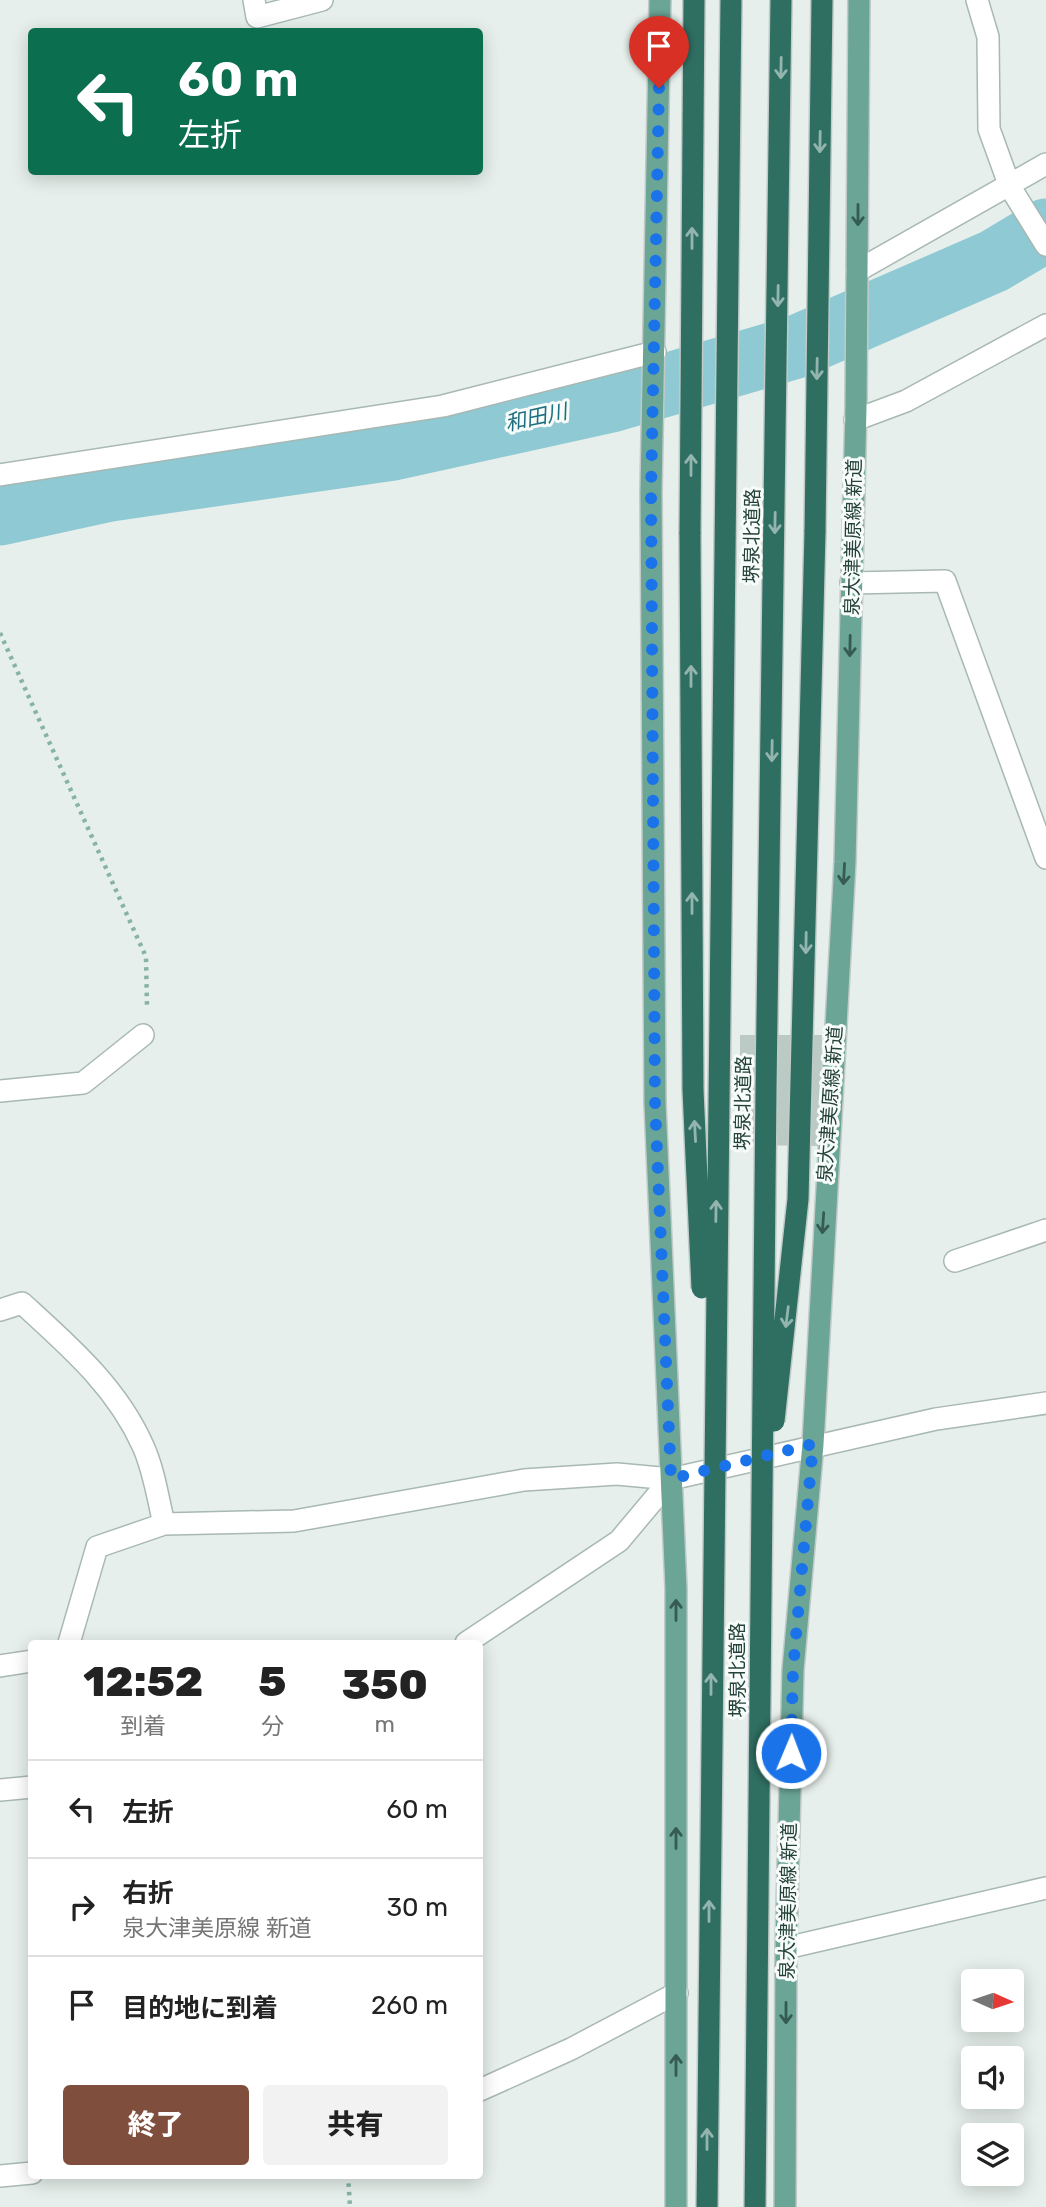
<!DOCTYPE html>
<html lang="ja">
<meta charset="utf-8">
<style>
body{margin:0;font-family:Rubik,"Noto Sans JP",sans-serif;background:#f2f2f2;color:#222;height:100vh;display:flex;flex-direction:column;font-size:26px;white-space:nowrap}
*{box-sizing:border-box;margin:0}
p{font-size:23px;color:#767676}
.icon{flex:none;width:38px;height:38px;fill:none;stroke:currentColor;stroke-width:2;stroke-linecap:round;stroke-linejoin:round}
.map{position:relative;flex:1;overflow:hidden}
.details{position:absolute;left:28px;top:1640px;width:455px;height:539px;display:flex;flex-direction:column;background:#fff;border-radius:7px;box-shadow:0 4px 18px #0003}
.details>*{flex:none}
.banner{position:absolute;left:28px;top:28px;width:455px;height:147px;border-radius:7px;box-shadow:0 4px 18px #0003;background:#0b6e4f;color:#fff;overflow:hidden}
.needle{width:46px;rotate:93deg}
.tools{position:absolute;left:961px;top:1969px;display:grid;gap:14px}
.tools a{display:grid;place-items:center;width:63px;height:63px;border-radius:7px;background:#fff;box-shadow:0 4px 18px #0003;font-size:35px}
.pin{position:absolute;display:grid;place-items:center;width:60px;height:60px;color:#fff;margin:-72px -30px;border-radius:50% 50% 50% 0;rotate:-45deg;box-shadow:0 0 7px #0007}
.pin .icon{rotate:45deg}
.me{position:absolute;width:77px;margin:-38px;rotate:1deg;stroke-linejoin:round;filter:drop-shadow(0 0 5px #0008)}
.turn{display:flex;align-items:center;gap:24px;height:147px;padding:0 35px;font-size:32px}
.turn .icon{width:91px;height:91px;stroke-width:2.5}
.turn b{display:block;font-size:49px;line-height:60px}
.eta{display:flex;justify-content:space-evenly;align-items:center;height:119px;text-align:center}
.eta b{font-size:42px;font-weight:800;line-height:49px}
.primary-button{display:flex;gap:14px;margin-top:auto;padding:14px 35px}
.primary-button a{flex:1;height:80px;border-radius:7px;background:#804e3d;color:#fff;font-size:28px;font-weight:800;line-height:80px;text-align:center}
.primary-button a+a{background:#f2f2f2;color:#222}
ul{padding:0;list-style:none}
li{display:flex;align-items:center;gap:21px;height:98px;padding:0 35px;border-top:2px solid #e0e0e0}
li div{flex:1}
li b{display:block;font-size:26px}
li em{font-style:normal}
.map>svg:first-child{display:block}
.lines{fill:none;stroke-linecap:round;stroke-linejoin:round}
.river{stroke:#8ec9d4;stroke-width:63}
.building{fill:#bbcac4}
.minor-casing{stroke:#a8b8b2;stroke-width:24}
.major-casing{stroke:#c2cac8;stroke-width:24}
.highway-casing{stroke:#c2cac8;stroke-width:24}
.path{stroke:#86b3a5;stroke-width:4.5;stroke-dasharray:3.5 5;stroke-linecap:butt}
.minor{stroke:#fff;stroke-width:21}
.major{stroke:#6aa596;stroke-width:21}
.highway{stroke:#2f6f62;stroke-width:21}
.highway-bridge-casing{stroke:#c2cac8;stroke-width:24;stroke-linecap:butt}
.highway-bridge{stroke:#2f6f62;stroke-width:21}
.oneway{stroke:#93b5ae}
.oneway2{stroke:#365b51}
.route{stroke:#1a73e8;stroke-width:12;stroke-dasharray:0 21.6}
.labels{text-anchor:middle;dominant-baseline:central;stroke-width:6;stroke-linejoin:round;paint-order:stroke}
.street-label{font-size:19px;fill:#24423a;stroke:#f7fbf9}
.water-label{font-size:21px;font-style:italic;fill:#1c6f80;stroke:#f7fbf9}
</style>
<div class="map">
<svg width="1046" height="2207" viewBox="0 0 1046 2207">
<rect width="100%" height="100%" fill="#e6efeb"/>
<g class="lines">
<path class="river" d="M0,514l110,-24 283,-41 218,-48 185,-54 198,-86 52,-31"/>
</g>
<path class="building" d="M740,1035h82l-1,111 -81,-1z"/>
<g class="lines">
<g class="minor-casing">
<path id="minor" d="M254,0l3,17 65,-17
M977,0l11,37 1,92 21,58 36,58
M857,271l189,-107
M855,420l51,-19 140,-76
M0,475l443,-69 212,-54
M851,583l94,-2 101,277
M0,1091l83,-8 60,-48
M955,1261l91,-31
M0,1310l22,-7c47,43 95,84 121,143 11,24 15,53 21,78
M69,1643l28,-96 67,-23 130,-3 230,-41 93,-6 54,5 265,-60 110,-16
M466,1643l153,-102 52,-62
M0,1666l32,-5
M0,1790l32,-3
M786,1948l260,-60
M480,2090l91,-41 106,-56
M0,2176l32,-3"/>
</g>
<g class="major-casing">
<path id="major" d="M660,0l-9,492 4,611 21,485v619
M785,2207l1,-259 7,-278 20,-226 32,-582 11,-455 3,-407"/>
</g>
<g class="highway-casing">
<path id="highway" d="M815,532l7,-532
M690,534l4,-534"/>
</g>
<path class="path" d="M0,633l146,324 1,50
M348,2175l2,32"/>
<use href="#minor" class="minor"/>
<use href="#major" class="major"/>
<use href="#highway" class="highway"/>
<g class="highway-bridge-casing">
<path id="highway-bridge" d="M690,534l3,556 9,198
M774,1421l24,-222 17,-667
M707,2207l24,-2207
M755,2207l11,-1118 15,-1089"/>
</g>
<use href="#highway-bridge" class="highway-bridge"/>
</g>
<defs><path id="oneway-shaft" d="M-6 0H5M1.5-3L5.5 0L1.5 3" fill="none" stroke-width="1.6" stroke-linecap="round" stroke-linejoin="round" transform="scale(1.75)"/></defs>
<g class="oneway">
<use href="#oneway-shaft" transform="translate(781 68) rotate(91)"/>
<use href="#oneway-shaft" transform="translate(820 142) rotate(91)"/>
<use href="#oneway-shaft" transform="translate(692 238) rotate(-90)"/>
<use href="#oneway-shaft" transform="translate(778 296) rotate(91)"/>
<use href="#oneway-shaft" transform="translate(817 369) rotate(91)"/>
<use href="#oneway-shaft" transform="translate(691 465) rotate(-90)"/>
<use href="#oneway-shaft" transform="translate(775 523) rotate(91)"/>
<use href="#oneway-shaft" transform="translate(691 676) rotate(-90)"/>
<use href="#oneway-shaft" transform="translate(772 751) rotate(91)"/>
<use href="#oneway-shaft" transform="translate(692 903) rotate(-90)"/>
<use href="#oneway-shaft" transform="translate(806 943) rotate(91)"/>
<use href="#oneway-shaft" transform="translate(695 1131) rotate(-93)"/>
<use href="#oneway-shaft" transform="translate(716 1211) rotate(-89)"/>
<use href="#oneway-shaft" transform="translate(787 1317) rotate(97)"/>
<use href="#oneway-shaft" transform="translate(711 1684) rotate(-90)"/>
<use href="#oneway-shaft" transform="translate(709 1911) rotate(-90)"/>
<use href="#oneway-shaft" transform="translate(707 2139) rotate(-90)"/>
</g>
<g class="oneway2">
<use href="#oneway-shaft" transform="translate(858 215) rotate(90)"/>
<use href="#oneway-shaft" transform="translate(850 646) rotate(91)"/>
<use href="#oneway-shaft" transform="translate(844 874) rotate(93)"/>
<use href="#oneway-shaft" transform="translate(823 1223) rotate(94)"/>
<use href="#oneway-shaft" transform="translate(676 1610) rotate(-90)"/>
<use href="#oneway-shaft" transform="translate(676 1838) rotate(-90)"/>
<use href="#oneway-shaft" transform="translate(786 2013) rotate(90)"/>
<use href="#oneway-shaft" transform="translate(676 2065) rotate(-90)"/>
</g>
<g class="lines">
<path class="route" d="M659,88l-8,404 4,610 16,377 142,-35 -20,226 -2,83"/>
</g>
<g class="labels">
<g class="street-label">
<text transform="translate(752 536) rotate(-89)">堺泉北道路</text>
<text transform="translate(853 537) rotate(-89)">泉大津美原線 新道</text>
<text transform="translate(743 1103) rotate(-89)">堺泉北道路</text>
<text transform="translate(830 1104) rotate(-86)">泉大津美原線 新道</text>
<text transform="translate(737 1670) rotate(-90)">堺泉北道路</text>
<text transform="translate(788 1901) rotate(-89)">泉大津美原線 新道</text>
</g>
<g class="water-label">
<text transform="translate(536 417) rotate(-12)">和田川</text>
</g>
</g>
</svg>
<div class="tools">
<a><svg class="needle" viewBox="-14 -14 28 28"><path d="M0-13l5 13h-10z" fill="#e53935"/><path d="M0 13l5-13h-10z" fill="#767676"/></svg></a>
<a><svg class="icon" aria-label="sound" viewBox="0 0 24 24"><path d="M4 9h4l5-4v14l-5-4H4zM17 9q2 3 0 6"/></svg></a>
<a><svg class="icon" aria-label="layers" viewBox="0 0 24 24"><path d="M12 4l9 5-9 5-9-5zM3 14l9 5 9-5"/></svg></a>
</div>
<div class="pin" style="left:659px;top:88px;background:#d93025"><svg class="icon" aria-label="arrive" viewBox="0 0 24 24"><path d="M6 21V4h12l-3 4 3 4H6"/></svg></div>
<svg class="me" style="left:791px;top:1753px" viewBox="-20 -20 40 40"><circle r="17" fill="#1a73e8" stroke="#fff" stroke-width="3"/><path d="M0-11L8 9 0 5-8 9z" fill="#fff"/></svg>
<div class="banner">
<div class="turn"><svg class="icon" aria-label="left" viewBox="0 0 24 24"><path d="M17 20v-9H6M10 6l-5 5 5 5"/></svg><div><b>60 m</b>左折</div></div>
</div>
<section class="details">
<div class="eta">
<div><b>12:52</b><p>到着</p></div>
<div><b>5</b><p>分</p></div>
<div><b>350</b><p>m</p></div>
</div>
<ul>
<li><svg class="icon" aria-label="left" viewBox="0 0 24 24"><path d="M17 20v-9H6M10 6l-5 5 5 5"/></svg><div><b>左折</b></div><em>60 m</em></li>
<li><svg class="icon" aria-label="right" viewBox="0 0 24 24"><path d="M7 20v-9h11M14 6l5 5-5 5"/></svg><div><b>右折</b><p>泉大津美原線 新道</p></div><em>30 m</em></li>
<li><svg class="icon" aria-label="arrive" viewBox="0 0 24 24"><path d="M6 21V4h12l-3 4 3 4H6"/></svg><div><b>目的地に到着</b></div><em>260 m</em></li>
</ul>
<div class="primary-button"><a>終了</a><a>共有</a></div>
</section>
</div>
